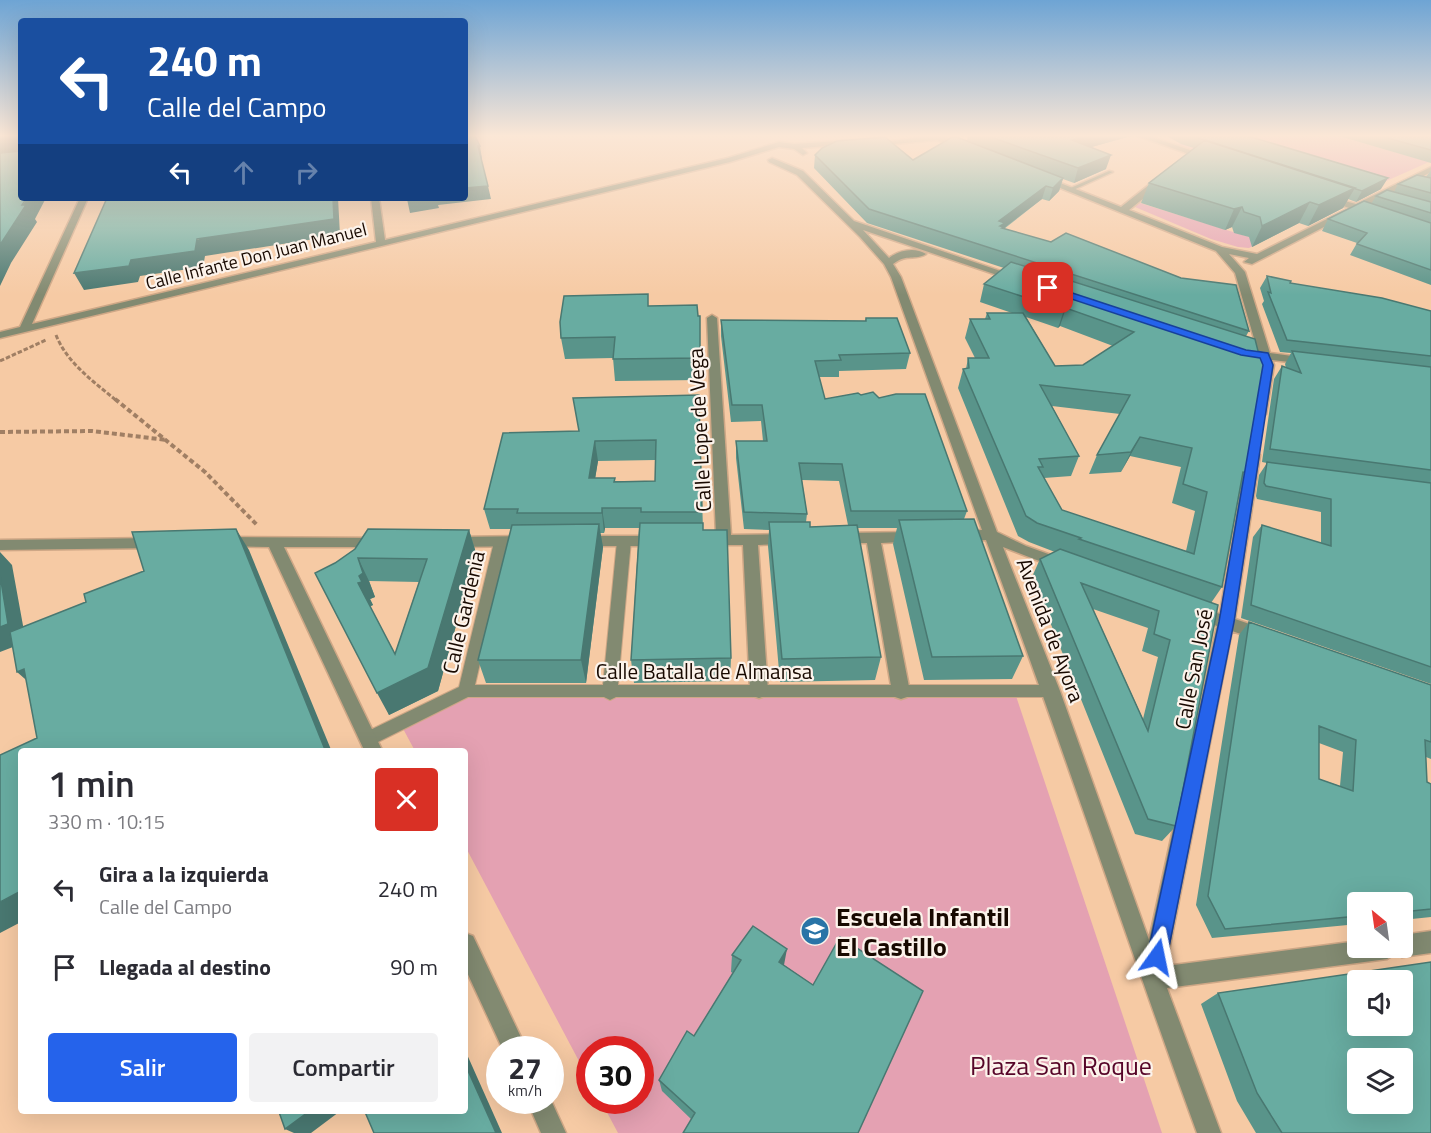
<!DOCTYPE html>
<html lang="es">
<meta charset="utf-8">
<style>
body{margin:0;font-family:"Titillium Web",sans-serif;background:#f2f2f3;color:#2b2b33;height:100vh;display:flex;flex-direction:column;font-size:22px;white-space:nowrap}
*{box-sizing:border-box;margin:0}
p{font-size:20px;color:#7c7c81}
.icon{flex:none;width:33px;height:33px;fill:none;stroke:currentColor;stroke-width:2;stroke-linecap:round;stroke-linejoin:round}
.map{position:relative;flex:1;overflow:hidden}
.sheet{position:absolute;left:18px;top:748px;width:450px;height:366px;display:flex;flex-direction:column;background:#fff;border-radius:6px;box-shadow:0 6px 24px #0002}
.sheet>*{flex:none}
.banner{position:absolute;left:18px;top:18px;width:450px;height:183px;border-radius:6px;box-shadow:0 6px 24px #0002;background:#1a4fa0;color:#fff;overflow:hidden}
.needle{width:39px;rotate:331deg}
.controls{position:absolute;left:1347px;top:892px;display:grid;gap:12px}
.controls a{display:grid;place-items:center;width:66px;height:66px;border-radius:6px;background:#fff;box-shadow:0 6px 24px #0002;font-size:30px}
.speed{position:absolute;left:486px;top:1036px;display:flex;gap:12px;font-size:30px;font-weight:700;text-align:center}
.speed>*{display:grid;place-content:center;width:78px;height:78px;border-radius:50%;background:#fff;box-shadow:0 6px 24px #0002;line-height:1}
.speed small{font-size:15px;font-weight:400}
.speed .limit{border:9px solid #d22;background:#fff;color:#111}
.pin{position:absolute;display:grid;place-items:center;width:51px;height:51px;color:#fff;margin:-26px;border-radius:12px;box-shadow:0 3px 9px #0006}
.me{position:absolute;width:66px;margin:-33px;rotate:12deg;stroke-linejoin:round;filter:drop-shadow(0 0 4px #0008)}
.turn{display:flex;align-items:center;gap:21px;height:126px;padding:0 30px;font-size:27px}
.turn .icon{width:78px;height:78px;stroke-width:2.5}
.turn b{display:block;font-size:42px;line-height:51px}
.lanes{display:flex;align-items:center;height:57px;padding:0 30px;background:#0003;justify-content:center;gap:30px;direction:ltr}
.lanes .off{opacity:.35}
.round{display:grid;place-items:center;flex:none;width:63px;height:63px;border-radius:6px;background:#f2f2f3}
.overview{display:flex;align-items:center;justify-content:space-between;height:102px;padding:0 30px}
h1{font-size:36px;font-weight:600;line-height:45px}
.cta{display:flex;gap:12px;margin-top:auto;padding:12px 30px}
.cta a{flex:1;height:69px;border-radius:6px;background:#2563eb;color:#fff;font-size:24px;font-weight:600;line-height:69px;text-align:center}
.cta a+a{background:#f2f2f3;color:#2b2b33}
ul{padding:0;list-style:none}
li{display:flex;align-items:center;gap:18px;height:78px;padding:0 30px}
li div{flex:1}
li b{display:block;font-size:22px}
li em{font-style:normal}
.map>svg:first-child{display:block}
.green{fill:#e4a1b2}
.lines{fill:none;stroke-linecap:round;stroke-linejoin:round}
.service-casing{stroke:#cea786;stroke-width:3}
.pedestrian-casing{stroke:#cea786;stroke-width:2}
.minor-casing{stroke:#cea786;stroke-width:3}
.path-far1{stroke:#a07f64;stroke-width:3;stroke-dasharray:4.5 2;stroke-linecap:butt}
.path{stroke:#a07f64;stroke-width:4;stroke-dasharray:5 3;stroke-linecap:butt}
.service{fill:#828a71;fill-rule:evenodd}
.pedestrian{fill:#828a71;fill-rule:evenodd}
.minor{fill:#828a71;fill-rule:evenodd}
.wall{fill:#59948a;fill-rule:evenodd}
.shaded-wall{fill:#497871}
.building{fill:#68aca1;stroke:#497871;stroke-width:1.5;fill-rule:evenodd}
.route{fill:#2563eb;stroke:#184099;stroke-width:1.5}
.labels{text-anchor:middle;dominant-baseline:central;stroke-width:4.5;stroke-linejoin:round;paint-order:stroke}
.far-street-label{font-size:18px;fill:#180900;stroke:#fcf3eb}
.street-label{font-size:21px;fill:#180900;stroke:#fcf3eb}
.near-poi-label{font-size:26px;font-weight:bold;fill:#180900;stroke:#fcf3eb;text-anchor:start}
.near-park-label{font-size:26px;fill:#560528;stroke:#fcf3eb}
</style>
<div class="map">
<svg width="1431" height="1133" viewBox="0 0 1431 1133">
<rect width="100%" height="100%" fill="#f6caa4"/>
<path class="green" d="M1254,136h85l90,26 -54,24 -140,-23 -59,-19z
M1140,203l122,38 -13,7 -11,-1 -27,-8 -76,-32z
M1014,690l148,443h-544l-17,-32h39v-51h-50l-1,30 -124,-234v-94l-50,-1 -15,-28 66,-32z"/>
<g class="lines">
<g class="service-casing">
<path id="service" d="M1109,171l4,1 -42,19 -5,-1z"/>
</g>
<g class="pedestrian-casing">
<path id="pedestrian" d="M624,536l7,5 -13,144h433l5,1 3,5 -3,5 -5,1h-435l-6,3 -6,-3h-136l-94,47 -6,2 -6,-2 -2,-5 2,-5 97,-47 35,-145 7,-5 7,5 -33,143h128l14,-144z"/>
</g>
<g class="minor-casing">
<path id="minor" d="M930,136h17v2l21,10 -7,2 -24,-10 -64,6 -4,-2z
M1138,136h11l64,22 -7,2z
M851,140h3v4l-52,4 5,5 -4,2 -9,-6 -15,-2 -49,15 -730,176v-6l20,-5 60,-129h8l-56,126 344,-82 -5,-44h8l6,42 343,-82 51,-16 15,2z
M772,158l31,13 51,50 167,57 -9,2 -149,-50 26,28c10,-8 26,-11 37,-4 -11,7 -19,-1 -33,10l8,13 96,255 29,14 39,14 2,4 -2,4 -5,1 -57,-22 57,144 89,249 68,-314 -27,-10 -2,-4 2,-4 6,-2 24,8 26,-159 7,-4 7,4 -25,164 32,11 2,5 -2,5 -6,1 -29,-10 -66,335 192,-25v7h44v-13l29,-4v22l-29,4 -7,-3 -8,5 -220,29 54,145h-24c-72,-197 -137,-396 -211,-593l-25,1 -7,-5 7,-5 21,-1 -91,-253 -7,-13 -24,-27 -63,-62 -28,-13 -1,-2z
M1431,167v5l-67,35 13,4v4l-20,-5 -105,54 -8,-2 5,-4 -20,-4 16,18 25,81 37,5 6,3 -6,3 -35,-4 2,5 -8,49 -6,4 -6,-4 8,-49 -2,-6 -10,-4 8,-3 -23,-79 -19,-22 -178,-72 7,-2 76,30 38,-30h6v4l-36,29 93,37 35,7 92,-46 -23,-8v-4l30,8z
M712,315l5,3 14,217 56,-1 7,5 -7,5 -29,1 10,146 -3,5 -6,2 -6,-2 -3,-5 -7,-146h-34l-7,-5 2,-4 12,-1 -9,-217z
M916,532l7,5 -2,4 -40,2 29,149 -3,5 -6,2 -6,-2 -3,-5 -25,-149h-26l-7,-5 7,-5z
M529,536l7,5 -7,5 -75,1 -7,-5 7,-5z
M583,536h75l7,5 -7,5h-75l-7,-5z
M226,537l158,1 2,4 -7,5h-95l99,205h-18l-96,-205 -48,-1 -2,-4z
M154,538l7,5 -7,5 -154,2v-10z
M465,933l8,3 54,114h-24l-38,-82z
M550,1098l16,35h-25l-14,-32h23z"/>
</g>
<path class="path-far1" d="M56,335c11,28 38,47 61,66
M0,361l46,-21"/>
<path class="path" d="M115,399l90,73 53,54
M0,432l92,-1 75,9"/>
<use href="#service" class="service"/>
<use href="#pedestrian" class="pedestrian"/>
<use href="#minor" class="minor"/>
</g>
<path class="wall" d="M968,136h163l-40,11 15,22 -32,14 -11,-4 -4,12 -10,10 -7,-2 -38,30 245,102 -3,5 5,137 -11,17 -18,97 -11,16 -35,223 -14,15 -27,-7 -103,-257 8,-18 15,-7 -26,-10 -11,-6 -60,-148 5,-19h3l2,-11h7l-10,-20 5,-19h15l2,-6h25l-32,-11 4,-18 20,-16 -137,-45 -53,-55 1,-13 98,5 54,-19zM1026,317l32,11 2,-2 53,20 -30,19 -28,1zM1052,406l68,8 -23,41 -8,19 32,-2 9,-16 51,11 -9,36 23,8 -9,40 -124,-41 -18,-32 27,-2 8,-20zM1093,609l55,19 -6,23 16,6 -15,62z
M1167,136h87h-4l131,53 -25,13 -8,-3 -5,9 -35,18 -9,-3 -47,24 -3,-10 -15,-4 -2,-6 -7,3 -84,-27 8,-20 45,-35 -13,-4z
M1339,136h92v27z
M1431,170v115l-81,-30 7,-12 -35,-12 6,-12 43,-15 5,-8 18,-4 4,-8 28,-7z
M1267,276l23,7 141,28v373l-190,-66 12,-81 9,-12 59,18v-31l-64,-13 -1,-3 3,-21 8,-12 -5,-1 12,-83 8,-13 4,2 -1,-4 6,-11 -11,-1 -18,-48 2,-3 -4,-13z
M649,306l51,10v64l-85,1 -2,-23 -48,1 -4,-21z
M866,318l44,35 -4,16 -67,2v6h-20l6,22 142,112 -3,8 59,137 -11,23 -88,1 -31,-136 4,-16h-40l24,129 -6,23 -95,2 -12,-136 1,-16 -25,-1 -8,-71v-17h27l-2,-20 -30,1 -10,-86v-16l144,1zM802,480l37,1 9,44 -38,2 -4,-5 1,-8z
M699,395l4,135 28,128 -1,23 -96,2 -3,-23 8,-132h-34l-1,5h-4l3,14 -17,136h-100l-8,-23 33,-131h-21l-6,-20 94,-78zM655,460v21h-40v-3h-20l3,-17z
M469,530l7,23 -38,138 -49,24 -54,-152zM369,581l50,1 -24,72 -25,-48 3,-1 -3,-6 5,-2z
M1249,622l182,63v74l-5,-2 1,25 4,2v133l-29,3v-17h-44v21l-146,14 -16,-33 43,-270zM1319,743l24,9 -3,34 -21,-7z
M732,955l52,10 29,20 110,6 -232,128 -29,-28 -3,-11 35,-44 39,-63 -2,-1z
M1218,993l213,140h-175l-19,-32 -36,-97z"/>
<path class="shaded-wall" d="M11,136h10v15l-21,5v-18z
M1086,136h45l-64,18 5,-14z
M478,146h2l2,13h-2z
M1111,155l-5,14 -32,14 4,-15z
M1063,178l-4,13 -10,10 4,-13z
M1388,178l-7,11 -25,13 6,-11z
M488,186l3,13 -53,6 1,3 -29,5 -3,-14 10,-1h48v-10z
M1046,186l-4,13 -38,29 -3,13 -2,-20z
M1355,188l-12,20 -35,18 11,-21z
M27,198h19l-11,21 2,3 -26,41 -11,23v-41z
M333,198h5l2,37 -135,21 -2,11 -63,9 -2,6 -54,8 -10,-17 57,-13z
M1310,202l-11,21 -47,24 10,-21z
M1242,207l-10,20 -7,3 9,-21z
M1066,308l-6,18 -2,2 6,-18z
M1140,437l-10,19 -9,16 10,-20z
M595,441l3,20 -6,37 -3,-20z
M602,508l3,20 -1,5 -2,-20z
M599,524l4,23 -17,136 -5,-23z
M236,529l13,21 83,202h-6z
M469,530l7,23 -38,138 -49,24 -12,-22z
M0,552l12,13 14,77 -26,10z
M358,558l11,23 6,16 -5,2 3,6 -4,2 -11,-24 1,-7z
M24,669l16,23 -23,-20z
M21,891v31l-21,11v-31z
M787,949l-3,16 -7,13 2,-16z
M465,1050l37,83h-6l-31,-69z
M308,1112h31l-28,21h-17l-9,-4z"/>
<path class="building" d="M0,136h11l-1,1 -10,1z
M465,136h10l5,10h-2l10,40 -23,2z
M954,136l109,42 -10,10 -7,-2 -47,35 6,2 -5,3 4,1 -2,1 49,14 15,-9 115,45 55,7 13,46 -380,-122 -54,-54 7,-7 15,-7 48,-4 28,23z
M988,136h98l-14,4 39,15 -33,13z
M1191,136h57l140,42 -26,13z
M1380,136h51v14z
M1205,140l150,48 -36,17 -9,-3 -48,24 -2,-9 -16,-5 -2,-5 -8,2 -85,-26z
M21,151v47h6l-5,7h4l-26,40v-92z
M1417,175l14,3v15l-33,-9z
M1387,190l44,12v11l-55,-17z
M107,198h226l1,21 -137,20 -2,12 -64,9 -2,6 -55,7z
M1364,201l67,22v47l-74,-26 10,-11 -39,-14z
M1011,262l244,77 3,12 11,4 -18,118 -8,-1 -21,115 -143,-48 2,-1 -44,-15 -11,-7 -63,-147 6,-1 -1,-10h21l-19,-39h20l-3,-6h36l32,53 28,-1 51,-33 -68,-24 -2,2 -80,-26zM1040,385l90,10 -33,60 34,-3 9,-15 52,11 -9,36 24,8 -13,62 -132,-44 -24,-43h5l-4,-8 40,-3z
M1267,276l24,5 -1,2 92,15 49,13v45l-144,-16 -19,-48 3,1z
M648,294v12l49,-1 1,11h2v42l-87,1 2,-22 -54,1 -1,-16 4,-26z
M866,318h31l13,35 -71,2 2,5 -26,1 10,38 33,-6 3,2 12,-3 6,6 17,-4h29l42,117h-116l-9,-47 -43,-1 8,51 -63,-2 -8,-71h31l-5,-36h-30l-11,-85 145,1z
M1292,351l139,16v103l-161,-21 12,-83 19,7z
M699,395l3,117h-61v-4h-39v5h-85l1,-4h-34l19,-76 76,-2 -6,-33zM656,440l-1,41 -41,1 1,-4h-26l6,-37z
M1267,462l164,21v184l-180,-62 11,-80 69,21v-47l-65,-13 -2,-3z
M974,519l49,137 -91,1 -33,-137z
M769,522h41v5l47,-2 24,132 -99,2z
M640,523h63v7h24l4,128 -100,2z
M599,524l-18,136h-103l34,-135z
M236,529l90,223h-305v139l-21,11v-147l37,-17 -13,-69 -7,3 -7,-40 76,-30 -2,-8 60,-23 -12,-39z
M368,529l101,1 -41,138 -51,25 -62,-120 20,-10 20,-14zM358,558l69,1 -32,95 -37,-71 4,-1 -3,-6 4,-3z
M1060,549l158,56 -42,221 -28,-7 -108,-260zM1081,583l78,28 -5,23 16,6 -22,91z
M0,575l8,49 -8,3z
M1249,622l182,63v57l-6,-2 2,42 4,2v125l-29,3v-9h-44v13l-133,13 -17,-33zM1319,726l37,14 -3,51 -34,-12z
M753,926l34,23 -8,13 34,23 27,-48 83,54 -65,142h-175l12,-20 -36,-33 28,-49 7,5 47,-76 -9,-5z
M1431,962v171h-149l-25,-40 -39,-100zM1358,981h44v45h-44zM1358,1059h44v45h-44z
M465,1064l31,69h-122l-9,-21h100z
M279,1112h29l-23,17z"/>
<linearGradient id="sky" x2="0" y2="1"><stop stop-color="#6ea4d4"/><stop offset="0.46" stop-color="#fbe7d6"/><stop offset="1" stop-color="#fbe7d6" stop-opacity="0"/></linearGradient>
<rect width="1431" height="295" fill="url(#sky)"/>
<path class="route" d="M1048,285l198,65 22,3 5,12 -39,257 -67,335 -3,7 -7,3 -7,-3 -3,-7 72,-335 44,-257 -3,-7 -19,-3 -197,-65 -1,-2z"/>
<defs>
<g id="school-disc" transform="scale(1.5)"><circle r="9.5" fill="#2974a7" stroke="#fcf3eb"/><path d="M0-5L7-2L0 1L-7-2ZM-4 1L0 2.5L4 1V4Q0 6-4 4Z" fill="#fff"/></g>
</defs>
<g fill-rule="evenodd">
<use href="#school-disc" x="815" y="931"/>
</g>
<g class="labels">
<g class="far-street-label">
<text transform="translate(256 256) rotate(-14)">Calle Infante Don Juan Manuel</text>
</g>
<g class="street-label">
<text transform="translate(699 430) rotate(-93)">Calle Lope de Vega</text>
<text transform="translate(463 612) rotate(-77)">Calle Gardenia</text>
<text transform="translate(1051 630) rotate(69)">Avenida de Ayora</text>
<text transform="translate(1193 669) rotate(-79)">Calle San José</text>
<text x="704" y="671">Calle Batalla de Almansa</text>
</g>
<g class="near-poi-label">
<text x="836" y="916">Escuela Infantil<tspan x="836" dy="30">El Castillo</tspan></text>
</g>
<g class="near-park-label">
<text x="1061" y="1065">Plaza San Roque</text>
</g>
</g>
</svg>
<div class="controls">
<a><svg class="needle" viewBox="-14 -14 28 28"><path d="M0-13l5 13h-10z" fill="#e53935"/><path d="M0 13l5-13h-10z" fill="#7c7c81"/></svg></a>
<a><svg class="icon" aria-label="sound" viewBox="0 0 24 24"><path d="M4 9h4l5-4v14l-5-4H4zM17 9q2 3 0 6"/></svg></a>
<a><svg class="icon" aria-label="layers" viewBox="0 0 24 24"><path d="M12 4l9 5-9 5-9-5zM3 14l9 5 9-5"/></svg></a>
</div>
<div class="speed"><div>27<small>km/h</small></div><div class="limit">30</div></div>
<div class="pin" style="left:1048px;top:288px;background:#d93025"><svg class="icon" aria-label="arrive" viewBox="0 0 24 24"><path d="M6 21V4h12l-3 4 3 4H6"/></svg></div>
<svg class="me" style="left:1157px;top:957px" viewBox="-20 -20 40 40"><path d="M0-17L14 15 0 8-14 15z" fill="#2563eb" stroke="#fff" stroke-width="4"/></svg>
<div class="banner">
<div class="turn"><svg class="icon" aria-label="left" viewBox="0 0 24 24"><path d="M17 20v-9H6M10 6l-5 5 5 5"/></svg><div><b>240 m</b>Calle del Campo</div></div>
<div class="lanes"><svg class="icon" aria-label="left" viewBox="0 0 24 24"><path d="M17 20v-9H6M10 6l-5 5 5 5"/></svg><svg class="icon off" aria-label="ahead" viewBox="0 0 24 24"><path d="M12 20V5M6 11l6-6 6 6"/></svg><svg class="icon off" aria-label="right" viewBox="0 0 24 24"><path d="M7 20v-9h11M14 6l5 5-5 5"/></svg></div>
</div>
<section class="sheet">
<div class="overview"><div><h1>1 min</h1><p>330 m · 10:15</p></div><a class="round" style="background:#d93025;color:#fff"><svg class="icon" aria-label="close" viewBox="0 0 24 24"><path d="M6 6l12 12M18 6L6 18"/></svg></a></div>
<ul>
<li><svg class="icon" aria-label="left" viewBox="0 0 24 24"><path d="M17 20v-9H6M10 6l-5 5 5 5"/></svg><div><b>Gira a la izquierda</b><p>Calle del Campo</p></div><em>240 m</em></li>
<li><svg class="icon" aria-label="arrive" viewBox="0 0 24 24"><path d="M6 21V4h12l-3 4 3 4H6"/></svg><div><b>Llegada al destino</b></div><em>90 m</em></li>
</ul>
<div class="cta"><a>Salir</a><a>Compartir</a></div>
</section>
</div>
